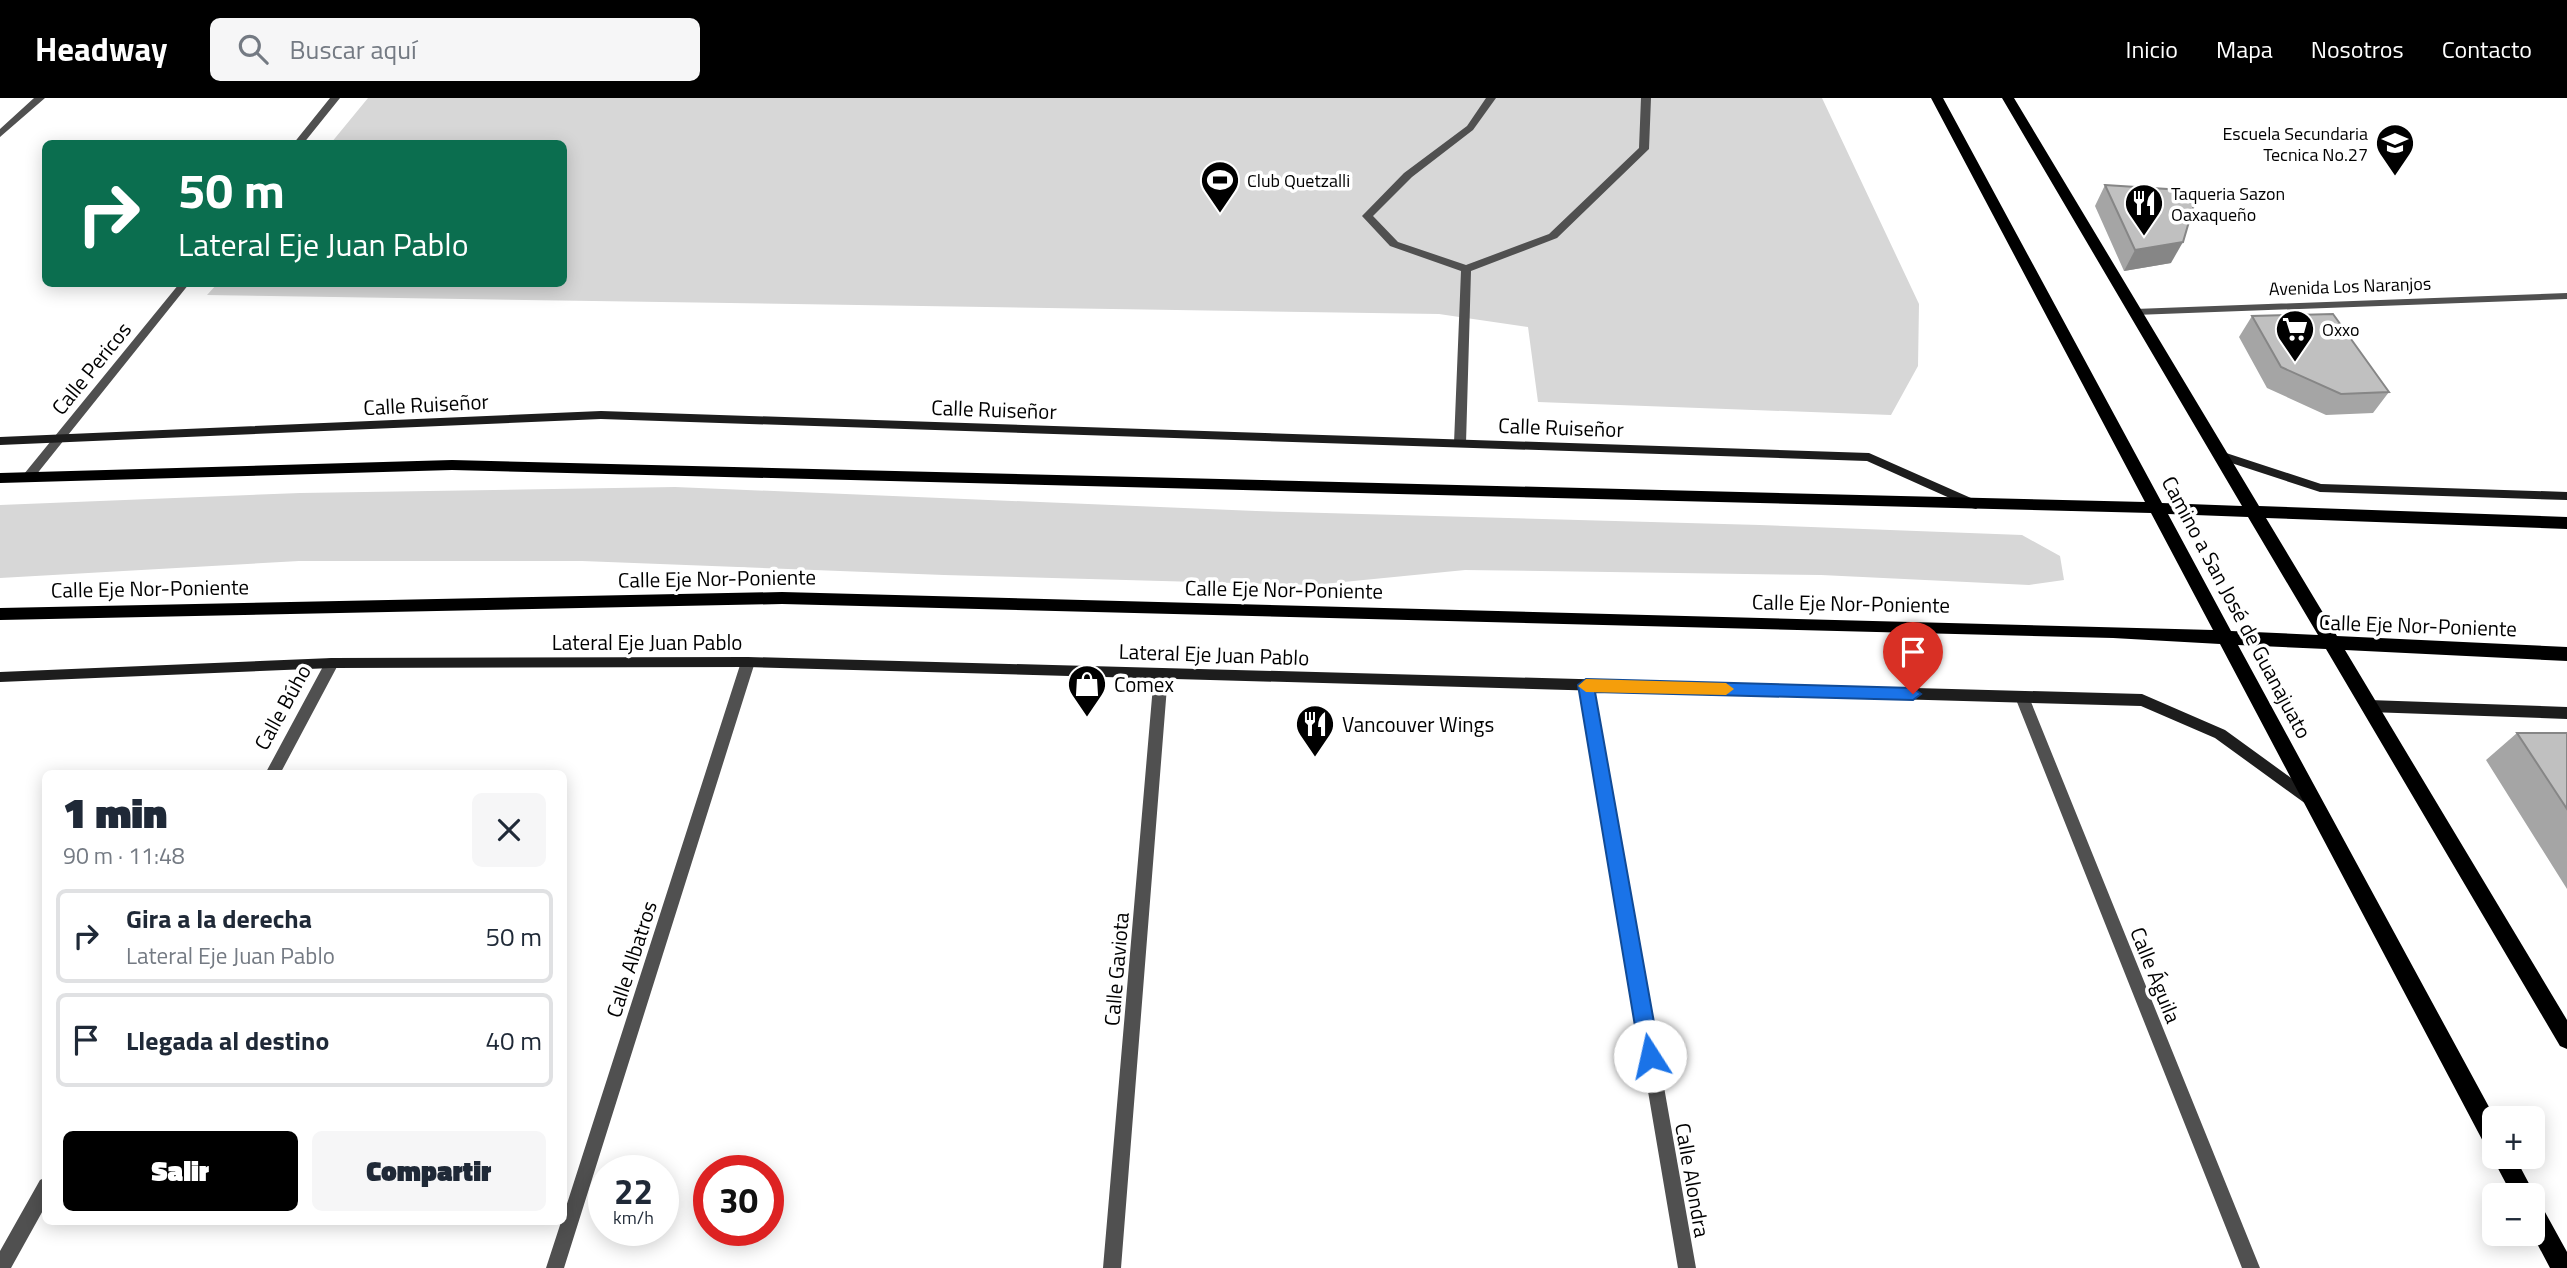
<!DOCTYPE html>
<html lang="es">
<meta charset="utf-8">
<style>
body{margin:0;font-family:"Titillium Web",sans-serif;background:#f6f6f7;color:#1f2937;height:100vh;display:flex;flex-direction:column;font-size:26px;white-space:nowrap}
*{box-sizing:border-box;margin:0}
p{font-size:23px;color:#747a83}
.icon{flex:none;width:38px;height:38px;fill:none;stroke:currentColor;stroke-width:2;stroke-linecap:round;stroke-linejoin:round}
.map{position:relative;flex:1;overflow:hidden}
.side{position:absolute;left:42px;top:672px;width:525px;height:455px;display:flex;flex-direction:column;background:#fff;border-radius:10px;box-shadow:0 4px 18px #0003}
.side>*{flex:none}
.banner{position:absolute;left:42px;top:42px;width:525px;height:147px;border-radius:10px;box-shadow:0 4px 18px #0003;background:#0b6e4f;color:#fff;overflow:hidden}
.controls{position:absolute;left:2482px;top:1008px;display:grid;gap:14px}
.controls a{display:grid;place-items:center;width:63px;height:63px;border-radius:10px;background:#fff;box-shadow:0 4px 18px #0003;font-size:35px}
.speed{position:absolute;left:588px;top:1057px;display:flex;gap:14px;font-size:35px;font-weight:700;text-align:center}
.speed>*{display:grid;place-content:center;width:91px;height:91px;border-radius:50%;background:#fff;box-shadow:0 4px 18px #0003;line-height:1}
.speed small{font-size:18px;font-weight:400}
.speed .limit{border:10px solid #d22;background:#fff;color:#111}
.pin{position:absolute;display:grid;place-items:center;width:60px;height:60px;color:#fff;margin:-72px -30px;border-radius:50% 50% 50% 0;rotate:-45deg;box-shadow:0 0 7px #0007}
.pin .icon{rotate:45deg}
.me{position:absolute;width:77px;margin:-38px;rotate:350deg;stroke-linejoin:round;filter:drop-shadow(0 0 5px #0008)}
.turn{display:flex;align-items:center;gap:24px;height:147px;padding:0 21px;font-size:32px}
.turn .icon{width:91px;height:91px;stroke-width:2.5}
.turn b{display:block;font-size:49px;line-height:60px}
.round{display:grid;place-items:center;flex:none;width:74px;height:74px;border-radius:10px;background:#f6f6f7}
.summary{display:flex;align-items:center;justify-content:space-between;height:119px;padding:0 21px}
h1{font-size:42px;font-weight:800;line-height:52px}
.button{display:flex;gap:14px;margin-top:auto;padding:14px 21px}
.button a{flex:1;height:80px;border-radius:10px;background:#000;color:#fff;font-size:28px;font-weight:800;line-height:80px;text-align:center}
.button a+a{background:#f6f6f7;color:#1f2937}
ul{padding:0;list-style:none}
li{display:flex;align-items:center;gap:21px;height:94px;margin:0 14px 10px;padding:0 7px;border:4px solid #e0e1e3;border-radius:10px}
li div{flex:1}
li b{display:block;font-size:26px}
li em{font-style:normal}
header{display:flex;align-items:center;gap:42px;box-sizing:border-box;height:98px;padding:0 35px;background:#000;color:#fff}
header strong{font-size:33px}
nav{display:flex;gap:38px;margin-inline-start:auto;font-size:24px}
.search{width:490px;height:63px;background:#f6f6f7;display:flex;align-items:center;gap:18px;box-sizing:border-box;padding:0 24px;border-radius:10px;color:#747a83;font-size:26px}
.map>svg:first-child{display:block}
.green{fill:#d7d7d7}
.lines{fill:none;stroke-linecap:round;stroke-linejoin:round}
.lane{fill:#505050;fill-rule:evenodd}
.street{fill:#505050;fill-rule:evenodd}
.secondary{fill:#1d1d1d;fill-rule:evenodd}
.primary{fill:#000;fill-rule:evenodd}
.wall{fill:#a5a5a5}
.shaded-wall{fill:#868686}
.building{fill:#c0c0c0;stroke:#868686;stroke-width:2}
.route{fill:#1a73e8;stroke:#114b97;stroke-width:2}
.slow{fill:#f59e0b}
.labels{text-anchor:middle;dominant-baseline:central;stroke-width:7;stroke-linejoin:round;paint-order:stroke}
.far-poi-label{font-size:18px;fill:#000;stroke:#fff;text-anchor:start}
.far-street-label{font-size:18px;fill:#000;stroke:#fff}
.street-label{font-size:21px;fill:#000;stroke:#fff}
.poi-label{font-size:21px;fill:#000;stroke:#fff;text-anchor:start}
</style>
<header>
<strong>Headway</strong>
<div class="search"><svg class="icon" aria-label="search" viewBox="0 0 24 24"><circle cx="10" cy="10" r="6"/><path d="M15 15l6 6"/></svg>Buscar aquí</div>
<nav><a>Inicio</a><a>Mapa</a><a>Nosotros</a><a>Contacto</a></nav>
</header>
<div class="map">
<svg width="2567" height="1170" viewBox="0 0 2567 1170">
<rect width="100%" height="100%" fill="#fff"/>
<path class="green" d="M368,0h1454l97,206 -1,62 -27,49 -353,-13 -10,-75 -89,-13 -1232,-19 10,-11h347v-140l-233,-1z
M675,389l581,24 504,14 262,10 38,21 4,24 -35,5 -208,-10 -356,-5 -152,15 -369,-10 -362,-14h-283l-299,17v-73l300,-12z"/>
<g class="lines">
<path class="lane" d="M1486,0h10l-23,32 -61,47 -39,39 25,26 68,23 83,-31 90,-86 2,-50h10l-2,51 -92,89 -86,33 -5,172 -6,4 -6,-4 7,-172 -71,-25 -28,-30 42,-43 63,-47z"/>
<path class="street" d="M34,0h11l-45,39v-8z
M330,0h10l-37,46h-10z
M179,186h10l-157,196h-8l-2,-3 2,-3z
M2567,195v6l-432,16 -6,-3 6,-3z
M748,559l7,5 -191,606h-18l15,-46h3v-9l177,-551z
M332,560l7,5 -59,111h-15l62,-115z
M1161,571l5,1 2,4 -47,594h-18l51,-594 2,-4z
M1586,582l5,1 2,4 103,583h-18l-99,-583 2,-4z
M2022,593l5,2 2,4 231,571h-18l-227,-571 2,-4z
M46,1079v28l-35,63h-11v-17l40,-71z"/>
<path class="secondary" d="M601,313l1268,42 111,49 2,3 -6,4 -4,-1 -105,-47 -1266,-42 -601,26v-8z
M2220,353l101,33 246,8v8l-247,-8 -104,-34 -2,-3 2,-3z
M748,559l1394,37 83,36 91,66 2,4 -2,4 -5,2 -5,-2 -91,-66 -74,-32 -1393,-39 -416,1 -332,14v-10l332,-14z
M2369,602l198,7v12l-198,-7 -5,-2 -2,-4 2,-4z"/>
<path class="primary" d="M1931,0h12l219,405 80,3 -240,-408h12l245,408 308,11v12l-301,-11 71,118 230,11v14l-222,-11 222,370v29l-7,-3 -234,-397 -88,-4 257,473 -1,32 -8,-3 -266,-503 -107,-6 -1331,-34 -782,16v-12l782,-16 1431,38 -62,-117 -1699,-43 -452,13v-10l452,-13 1693,42zM2168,416l80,3 70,118 -87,-4z
M2494,1055v4h21l20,38 -2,5 7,3 27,49v16h-17l-18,-34v-39h-20l-20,-38z"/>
</g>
<path class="wall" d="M2105,87l66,78 -47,8 -29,-65z
M2252,218l137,76 -16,21 -47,2 -59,-27 -28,-51z
M2517,635h50v156l-81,-129z"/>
<path class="shaded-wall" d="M2183,144l-12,21 -47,8 11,-21z"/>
<path class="building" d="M2105,87l93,6 -15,51 -48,8z
M2333,216l56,78 -48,2 -60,-27 -29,-51z
M2517,635h50v76z"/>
<path class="route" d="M1586,581l327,9 8,6 -8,6 -318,-8 65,364 -3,7 -7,2 -7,-2 -3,-7 -62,-371z"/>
<path class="slow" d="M1586,581l140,4 8,6 -8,6 -140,-3 -8,-6z"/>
<defs>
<g id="school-pin" transform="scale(2.0125)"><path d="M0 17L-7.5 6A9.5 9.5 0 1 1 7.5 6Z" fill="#000" stroke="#fff"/><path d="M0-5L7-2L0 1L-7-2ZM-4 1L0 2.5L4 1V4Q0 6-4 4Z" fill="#fff"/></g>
<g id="stadium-pin" transform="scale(2.0125)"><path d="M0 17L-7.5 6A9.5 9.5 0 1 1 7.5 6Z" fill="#000" stroke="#fff"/><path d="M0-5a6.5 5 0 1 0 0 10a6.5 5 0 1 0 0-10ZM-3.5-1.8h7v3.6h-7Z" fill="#fff"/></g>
<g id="restaurant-pin" transform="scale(2.0125)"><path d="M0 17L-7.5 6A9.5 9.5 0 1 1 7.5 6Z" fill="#000" stroke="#fff"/><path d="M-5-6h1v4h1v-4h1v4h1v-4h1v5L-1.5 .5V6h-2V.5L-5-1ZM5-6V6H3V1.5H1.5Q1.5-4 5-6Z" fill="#fff"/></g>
<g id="supermarket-pin" transform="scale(2.0125)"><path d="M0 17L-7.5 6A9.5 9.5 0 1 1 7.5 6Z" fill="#000" stroke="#fff"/><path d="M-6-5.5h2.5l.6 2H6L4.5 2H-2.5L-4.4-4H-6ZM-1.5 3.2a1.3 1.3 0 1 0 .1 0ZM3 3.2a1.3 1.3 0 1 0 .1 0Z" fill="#fff"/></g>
<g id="shop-pin" transform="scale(2.0125)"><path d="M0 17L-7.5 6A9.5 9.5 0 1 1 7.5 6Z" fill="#000" stroke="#fff"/><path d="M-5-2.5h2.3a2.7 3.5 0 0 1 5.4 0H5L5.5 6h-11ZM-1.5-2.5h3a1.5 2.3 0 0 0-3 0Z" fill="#fff"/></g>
</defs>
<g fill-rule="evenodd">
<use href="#school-pin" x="2395" y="45"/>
<use href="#stadium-pin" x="1220" y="82"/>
<use href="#restaurant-pin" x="2144" y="105"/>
<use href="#supermarket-pin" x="2295" y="231"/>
<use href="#shop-pin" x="1087" y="586"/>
<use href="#restaurant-pin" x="1315" y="626"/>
</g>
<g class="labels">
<g class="far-poi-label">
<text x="2368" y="35" text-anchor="end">Escuela Secundaria<tspan x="2368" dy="21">Tecnica No.27</tspan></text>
<text x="1247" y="82">Club Quetzalli</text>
<text x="2171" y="95">Taqueria Sazon<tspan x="2171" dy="21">Oaxaqueño</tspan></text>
<text x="2322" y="231">Oxxo</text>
</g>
<g class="far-street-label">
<text transform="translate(2350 188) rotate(-2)">Avenida Los Naranjos</text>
</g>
<g class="street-label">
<text transform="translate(91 270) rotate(-51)">Calle Pericos</text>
<text transform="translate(426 306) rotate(-3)">Calle Ruiseñor</text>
<text transform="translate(994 311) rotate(2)">Calle Ruiseñor</text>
<text transform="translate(1561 329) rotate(2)">Calle Ruiseñor</text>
<text transform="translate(717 480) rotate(-1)">Calle Eje Nor-Poniente</text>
<text transform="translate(150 490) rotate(-1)">Calle Eje Nor-Poniente</text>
<text transform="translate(1284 491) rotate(1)">Calle Eje Nor-Poniente</text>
<text transform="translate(1851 505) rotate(1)">Calle Eje Nor-Poniente</text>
<text transform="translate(2237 509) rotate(62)">Camino a San José de Guanajuato</text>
<text transform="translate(2418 527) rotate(2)">Calle Eje Nor-Poniente</text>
<text x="647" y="544">Lateral Eje Juan Pablo</text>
<text transform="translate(1214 556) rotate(2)">Lateral Eje Juan Pablo</text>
<text transform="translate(282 609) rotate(-61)">Calle Búho</text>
<text transform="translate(631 861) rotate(-72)">Calle Albatros</text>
<text transform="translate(1116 871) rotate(-85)">Calle Gaviota</text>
<text transform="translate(2156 877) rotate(68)">Calle Águila</text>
<text transform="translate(1693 1082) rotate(80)">Calle Alondra</text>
</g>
<g class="poi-label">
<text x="1114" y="586">Comex</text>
<text x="1342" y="626">Vancouver Wings</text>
</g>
</g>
</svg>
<div class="controls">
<a>+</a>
<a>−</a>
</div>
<div class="speed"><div>22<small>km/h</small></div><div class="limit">30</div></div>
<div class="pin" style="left:1913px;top:596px;background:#d93025"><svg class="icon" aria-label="arrive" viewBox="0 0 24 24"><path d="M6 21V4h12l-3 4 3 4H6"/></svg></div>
<svg class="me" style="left:1650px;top:958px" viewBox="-20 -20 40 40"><circle r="19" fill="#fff"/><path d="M0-13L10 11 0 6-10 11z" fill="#1a73e8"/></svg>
<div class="banner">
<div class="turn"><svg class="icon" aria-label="right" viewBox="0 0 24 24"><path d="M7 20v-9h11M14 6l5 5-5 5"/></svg><div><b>50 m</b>Lateral Eje Juan Pablo</div></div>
</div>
<section class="side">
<div class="summary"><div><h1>1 min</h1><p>90 m · 11:48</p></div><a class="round"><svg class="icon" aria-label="close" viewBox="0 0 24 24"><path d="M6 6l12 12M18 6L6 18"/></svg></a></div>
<ul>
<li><svg class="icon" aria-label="right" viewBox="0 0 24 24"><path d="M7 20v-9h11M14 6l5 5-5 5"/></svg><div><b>Gira a la derecha</b><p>Lateral Eje Juan Pablo</p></div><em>50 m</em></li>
<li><svg class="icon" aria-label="arrive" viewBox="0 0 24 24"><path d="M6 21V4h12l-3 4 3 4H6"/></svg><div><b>Llegada al destino</b></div><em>40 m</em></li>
</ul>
<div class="button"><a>Salir</a><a>Compartir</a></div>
</section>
</div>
